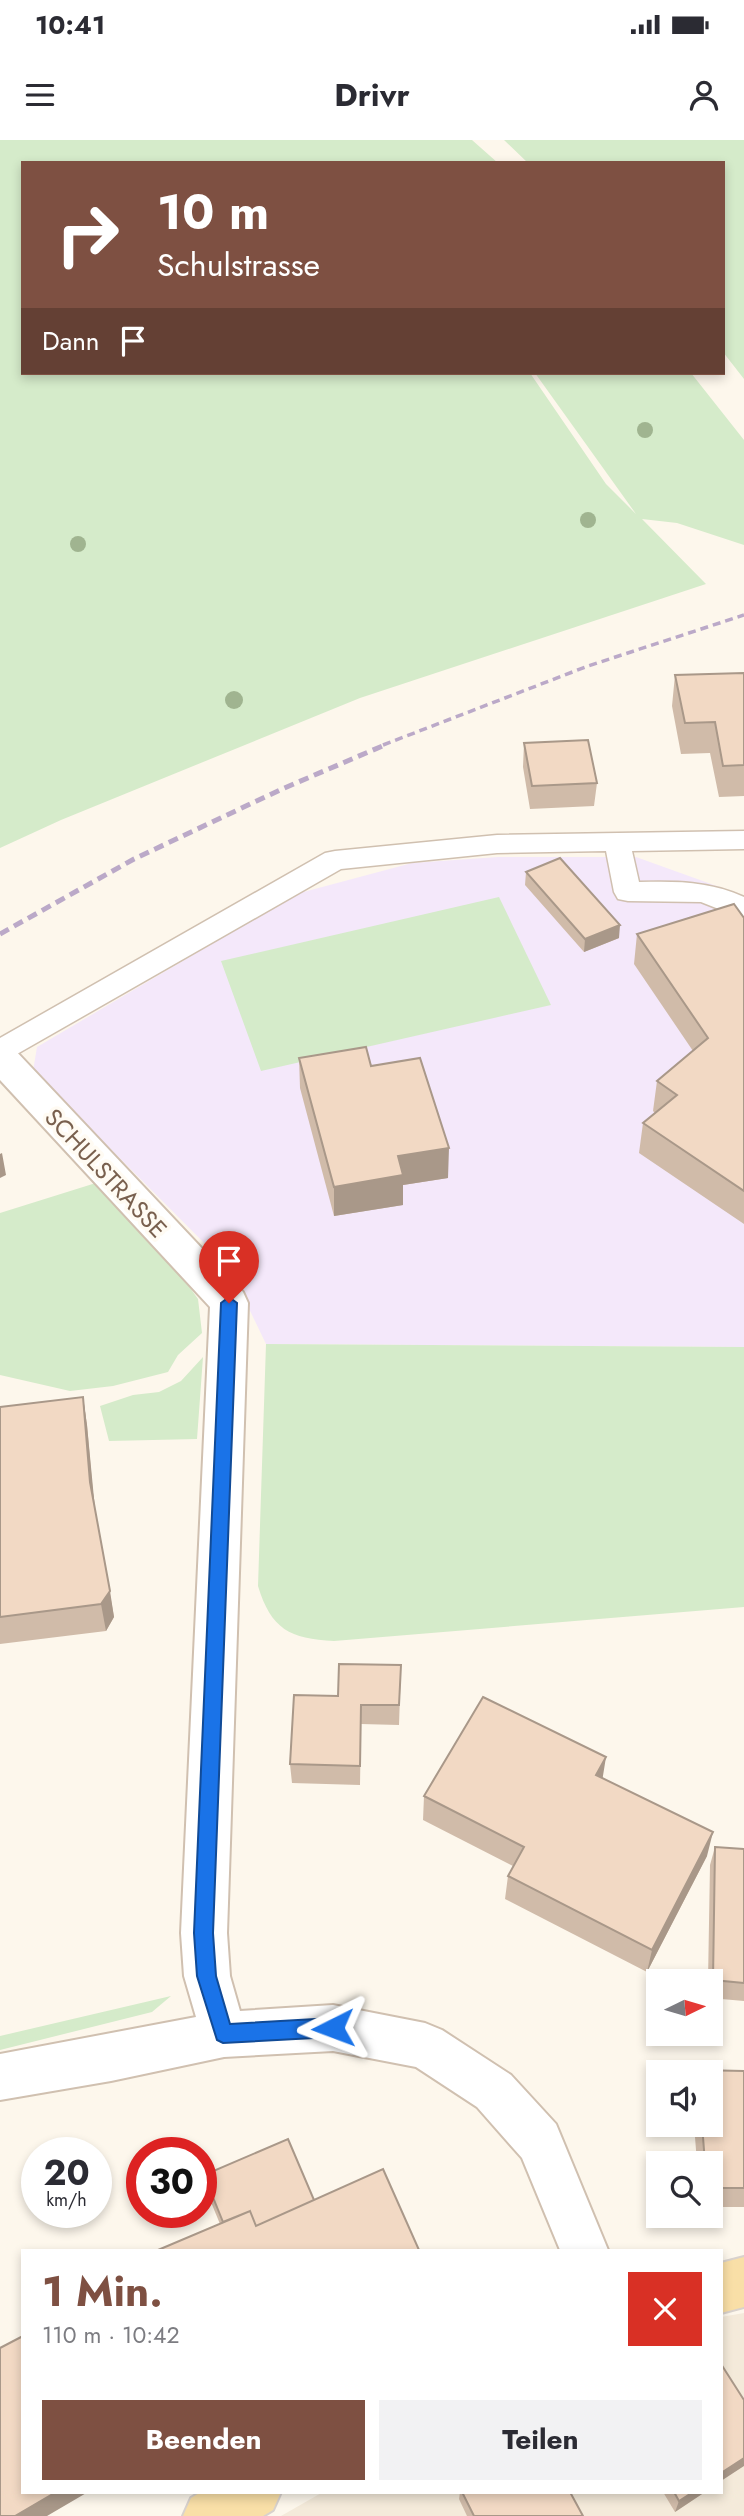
<!DOCTYPE html>
<html lang="de">
<meta charset="utf-8">
<style>
body{margin:0;font-family:Jost,sans-serif;background:#f2f2f3;color:#2b2b33;height:100vh;display:flex;flex-direction:column;font-size:26px;white-space:nowrap}
*{box-sizing:border-box;margin:0}
p{font-size:23px;color:#7c7c81}
.icon{flex:none;width:38px;height:38px;fill:none;stroke:currentColor;stroke-width:2;stroke-linecap:round;stroke-linejoin:round}
.map{position:relative;flex:1;overflow:hidden}
.sheet{position:absolute;left:21px;top:2109px;width:702px;height:245px;display:flex;flex-direction:column;background:#fff;border-radius:0px;box-shadow:0 4px 10px #0003}
.sheet>*{flex:none}
.top-card{position:absolute;left:21px;top:21px;width:704px;height:214px;border-radius:0px;box-shadow:0 4px 10px #0003;background:#7e5042;color:#fff;overflow:hidden}
.needle{width:46px;rotate:85deg}
.fabs{position:absolute;left:646px;top:1829px;display:grid;gap:14px}
.fabs a{display:grid;place-items:center;width:77px;height:77px;border-radius:0px;background:#fff;box-shadow:0 4px 10px #0003;font-size:35px}
.speed{position:absolute;left:21px;top:1997px;display:flex;gap:14px;font-size:35px;font-weight:700;text-align:center}
.speed>*{display:grid;place-content:center;width:91px;height:91px;border-radius:50%;background:#fff;box-shadow:0 4px 10px #0003;line-height:1}
.speed small{font-size:18px;font-weight:400}
.speed .limit{border:10px solid #d22;background:#fff;color:#111}
.pin{position:absolute;display:grid;place-items:center;width:60px;height:60px;color:#fff;margin:-72px -30px;border-radius:50% 50% 50% 0;rotate:-45deg;box-shadow:0 0 7px #0007}
.pin .icon{rotate:45deg}
.me{position:absolute;width:77px;margin:-38px;rotate:267deg;stroke-linejoin:round;filter:drop-shadow(0 0 5px #0008)}
.turn{display:flex;align-items:center;gap:24px;height:147px;padding:0 21px;font-size:32px}
.turn .icon{width:91px;height:91px;stroke-width:2.5}
.turn b{display:block;font-size:49px;line-height:60px}
.then{display:flex;align-items:center;height:66px;padding:0 21px;background:#0003;gap:14px;font-size:26px}
.round{display:grid;place-items:center;flex:none;width:74px;height:74px;border-radius:0px;background:#f2f2f3}
.summary{display:flex;align-items:center;justify-content:space-between;height:119px;padding:0 21px}
h1{font-size:42px;font-weight:700;line-height:52px;color:#7e5042}
.button{display:flex;gap:14px;margin-top:auto;padding:14px 21px}
.button a{flex:1;height:80px;border-radius:0px;background:#7e5042;color:#fff;font-size:28px;font-weight:700;line-height:80px;text-align:center}
.button a+a{background:#f2f2f3;color:#2b2b33}
.status{display:flex;justify-content:space-between;align-items:center;height:49px;padding:0 35px;background:#fff;direction:ltr}
.status svg{height:19px;fill:currentColor}
header{display:flex;justify-content:space-between;align-items:center;height:91px;padding:0 21px;background:#fff;font-size:32px;font-weight:700}
.map>svg:first-child{display:block}
.residential{fill:#f4eada}
.education{fill:#f4e8fa}
.green{fill:#d5ebca}
.lines{fill:none;stroke-linecap:round;stroke-linejoin:round}
.service-casing{stroke:#d0c0b0;stroke-width:3}
.minor-casing{stroke:#d0c0b0;stroke-width:4}
.primary-casing{stroke:#d9d2cd;stroke-width:4}
.service{fill:#fff;fill-rule:evenodd}
.minor{fill:#fff;fill-rule:evenodd}
.primary{fill:#f9dfa7;fill-rule:evenodd}
.rail-far1{stroke:#bba9c8;stroke-width:3.5;stroke-dasharray:8 5;stroke-linecap:butt}
.rail{stroke:#bba9c8;stroke-width:5;stroke-dasharray:10 6;stroke-linecap:butt}
.tree{fill:#a0b490}
.wall{fill:#d0bba9}
.shaded-wall{fill:#a99889}
.building{fill:#f2d9c4;stroke:#a99889;stroke-width:2}
.route{fill:#1a73e8;stroke:#114b97;stroke-width:2}
.labels{text-anchor:middle;dominant-baseline:central;stroke-width:7;stroke-linejoin:round;paint-order:stroke}
.street-label{font-size:24px;fill:#79604e;stroke:#fffbf3}
</style>
<div class="status"><b>10:41</b><svg viewBox="0 0 49 12"><path d="M0 12V9h3v3zM5 12V6h3v6zM10 12V3h3v9zM15 12V0h3v12zM26 1h20v11H26zM47 4h2v5h-2z"/></svg></div>
<header><svg class="icon" aria-label="menu" viewBox="0 0 24 24"><path d="M4 6h16M4 12h16M4 18h16"/></svg>Drivr<svg class="icon" aria-label="person" viewBox="0 0 24 24"><circle cx="12" cy="8" r="4"/><path d="M4 21q1-7 8-7t8 7"/></svg></header>
<div class="map">
<svg width="744" height="2376" viewBox="0 0 744 2376">
<rect width="100%" height="100%" fill="#fdf7ec"/>
<path class="residential" d="M744,2173v203h-463l42,-24h398v-175z"/>
<path class="education" d="M498,717h138l103,37 5,4v449l-478,-3 -36,-75 -197,-198 4,-24 259,-153 116,-31z"/>
<path class="green" d="M0,0h472l26,23h-475v210h507l76,111 30,30 -101,-141h156l53,67v105l-67,-22 -35,-4 64,65 -346,114 -299,122 -61,28z
M504,0h240v239l-21,-27v-189h-195z
M499,757l52,108 -290,66 -40,-110z
M99,1042l79,89 20,28 4,34 -24,22 -10,17 -55,14 -43,5 -70,-16v-162z
M266,1204l478,3v260l-410,34c-44,-2 -63,-12 -76,-55z
M203,1217l-6,82 -88,2 -9,-35 33,-11 26,-3 22,-11z
M171,1856l-19,16 -152,38v-14z"/>
<g class="lines">
<g class="service-casing">
<path id="service" d="M744,691v18l-112,2 7,31c37,-1 71,-1 105,15v22l-43,-17 -73,-1 -10,-2 -4,-7 -8,-41 -109,2 -156,16 -331,189 -10,4v-24l325,-185 10,-2 162,-16z"/>
</g>
<g class="minor-casing">
<path id="minor" d="M0,904l13,4 230,244 5,11 -21,630 3,43 10,35 93,-6 92,18 17,7 69,45 45,49 52,126h-48l-38,-92 -45,-51 -61,-40 -83,-16 -109,6 -113,24 -111,19v-46l196,-37 -12,-41 -3,-43 29,-626 -210,-227z"/>
</g>
<g class="primary-casing">
<path id="primary" d="M744,2117v50l-23,6v-50z
M201,2352h80l-8,18 -10,6h-80l8,-18z"/>
</g>
<use href="#service" class="service"/>
<use href="#minor" class="minor"/>
<use href="#primary" class="primary"/>
<path class="rail-far1" d="M383,605l205,-79 156,-51"/>
<path class="rail" d="M0,794l134,-75 148,-70 105,-45"/>
</g>
<g class="tree">
<circle cx="645" cy="290" r="8"/>
<circle cx="588" cy="380" r="8"/>
<circle cx="78" cy="404" r="8"/>
<circle cx="234" cy="560" r="9"/>
</g>
<path class="wall" d="M744,533v123l-25,1 -9,-44 -29,1 -9,-48 3,-31z
M524,603l73,40 -3,23 -64,3 -7,-42z
M526,732l93,66 -35,14 -59,-67z
M744,778v306l-105,-71 4,-30 12,-10 -2,-2 4,-30 36,-30 -59,-87 3,-30z
M299,918l72,8 77,112 -45,7v20l-69,11 -34,-128z
M83,1257l4,28 7,80 20,112 -8,14 -106,13v-237z
M401,1525l-2,60 -38,-1 -1,61 -68,-2 -2,-19 48,-68z
M603,1638l104,78 -60,116 -142,-73 3,-23 5,-10 -90,-46 1,-24z
M715,1707l29,2v152l-34,-3v-17h-2l2,-116z
M698,1930l46,1v136h-34v-44h-13l-3,-39h16v-52h-13z
M204,2035l110,25 -94,24 -14,-34z
M460,2352h110l13,24h-116l-8,-17z
M663,2352h42l-30,20z"/>
<path class="shaded-wall" d="M620,785l-1,13 -35,14 1,-13z
M449,1008l-1,30 -45,7v20l-69,11v-29l64,-31z
M2,1013l4,22 -6,3v-24z
M83,1257l4,28 8,84 -5,-27z
M110,1451l4,26 -8,14 -5,-27z
M606,1617l-4,25 -6,-7z
M713,1692l-6,24 -60,116 5,-22z
M744,2318v8l-23,15v-8z
M56,2352h32l-41,24h-32z
M693,2352h12l-30,20 4,-11z"/>
<path class="building" d="M744,533v92l-21,1 -8,-44 -30,1 -10,-48z
M588,600l9,43 -65,3 -8,-43z
M560,718l60,67 -35,14 -59,-67z
M734,764l10,14v273l-101,-68 34,-28 -20,-14 51,-43 -71,-104z
M366,907l5,19 49,-8 29,90 -51,8 5,19 -69,12 -35,-129z
M83,1257l7,85 20,109 -9,13 -101,13v-210z
M339,1524l62,1 -2,40h-38l-1,61 -70,-2 4,-69 44,1z
M483,1557l123,60 -10,18 117,57 -61,118 -144,-74 16,-29 -100,-51z
M715,1707l29,2v134l-31,-3z
M698,1930l46,1v117h-34v-25h-5l-3,-39h8v-52h-12z
M288,1999l26,61 -58,26 -6,-15 -27,11 -19,-47z
M383,2029l36,81h-261l92,-39 6,15z
M23,2196v156h33l-41,24h-15v-168z
M721,2224l23,36v58l-23,15z
M462,2352h108l13,24h-109z
M674,2352h19l-14,9z"/>
<path class="route" d="M229,1157l8,6 -24,630 3,43 14,48 103,-6 7,3 3,7 -3,6 -7,3 -110,6 -6,-3 -20,-64 -3,-43 27,-630z"/>
<g class="labels">
<g class="street-label">
<text transform="translate(106 1033) rotate(47)">SCHULSTRASSE</text>
</g>
</g>
</svg>
<div class="fabs">
<a><svg class="needle" viewBox="-14 -14 28 28"><path d="M0-13l5 13h-10z" fill="#e53935"/><path d="M0 13l5-13h-10z" fill="#7c7c81"/></svg></a>
<a><svg class="icon" aria-label="sound" viewBox="0 0 24 24"><path d="M4 9h4l5-4v14l-5-4H4zM17 9q2 3 0 6"/></svg></a>
<a><svg class="icon" aria-label="search" viewBox="0 0 24 24"><circle cx="10" cy="10" r="6"/><path d="M15 15l6 6"/></svg></a>
</div>
<div class="speed"><div>20<small>km/h</small></div><div class="limit">30</div></div>
<div class="pin" style="left:229px;top:1163px;background:#d93025"><svg class="icon" aria-label="arrive" viewBox="0 0 24 24"><path d="M6 21V4h12l-3 4 3 4H6"/></svg></div>
<svg class="me" style="left:333px;top:1888px" viewBox="-20 -20 40 40"><path d="M0-17L14 15 0 8-14 15z" fill="#1a73e8" stroke="#fff" stroke-width="4"/></svg>
<div class="top-card">
<div class="turn"><svg class="icon" aria-label="right" viewBox="0 0 24 24"><path d="M7 20v-9h11M14 6l5 5-5 5"/></svg><div><b>10 m</b>Schulstrasse</div></div>
<div class="then">Dann<svg class="icon" aria-label="arrive" viewBox="0 0 24 24"><path d="M6 21V4h12l-3 4 3 4H6"/></svg></div>
</div>
<section class="sheet">
<div class="summary"><div><h1>1 Min.</h1><p>110 m · 10:42</p></div><a class="round" style="background:#d93025;color:#fff"><svg class="icon" aria-label="close" viewBox="0 0 24 24"><path d="M6 6l12 12M18 6L6 18"/></svg></a></div>
<div class="button"><a>Beenden</a><a>Teilen</a></div>
</section>
</div>
